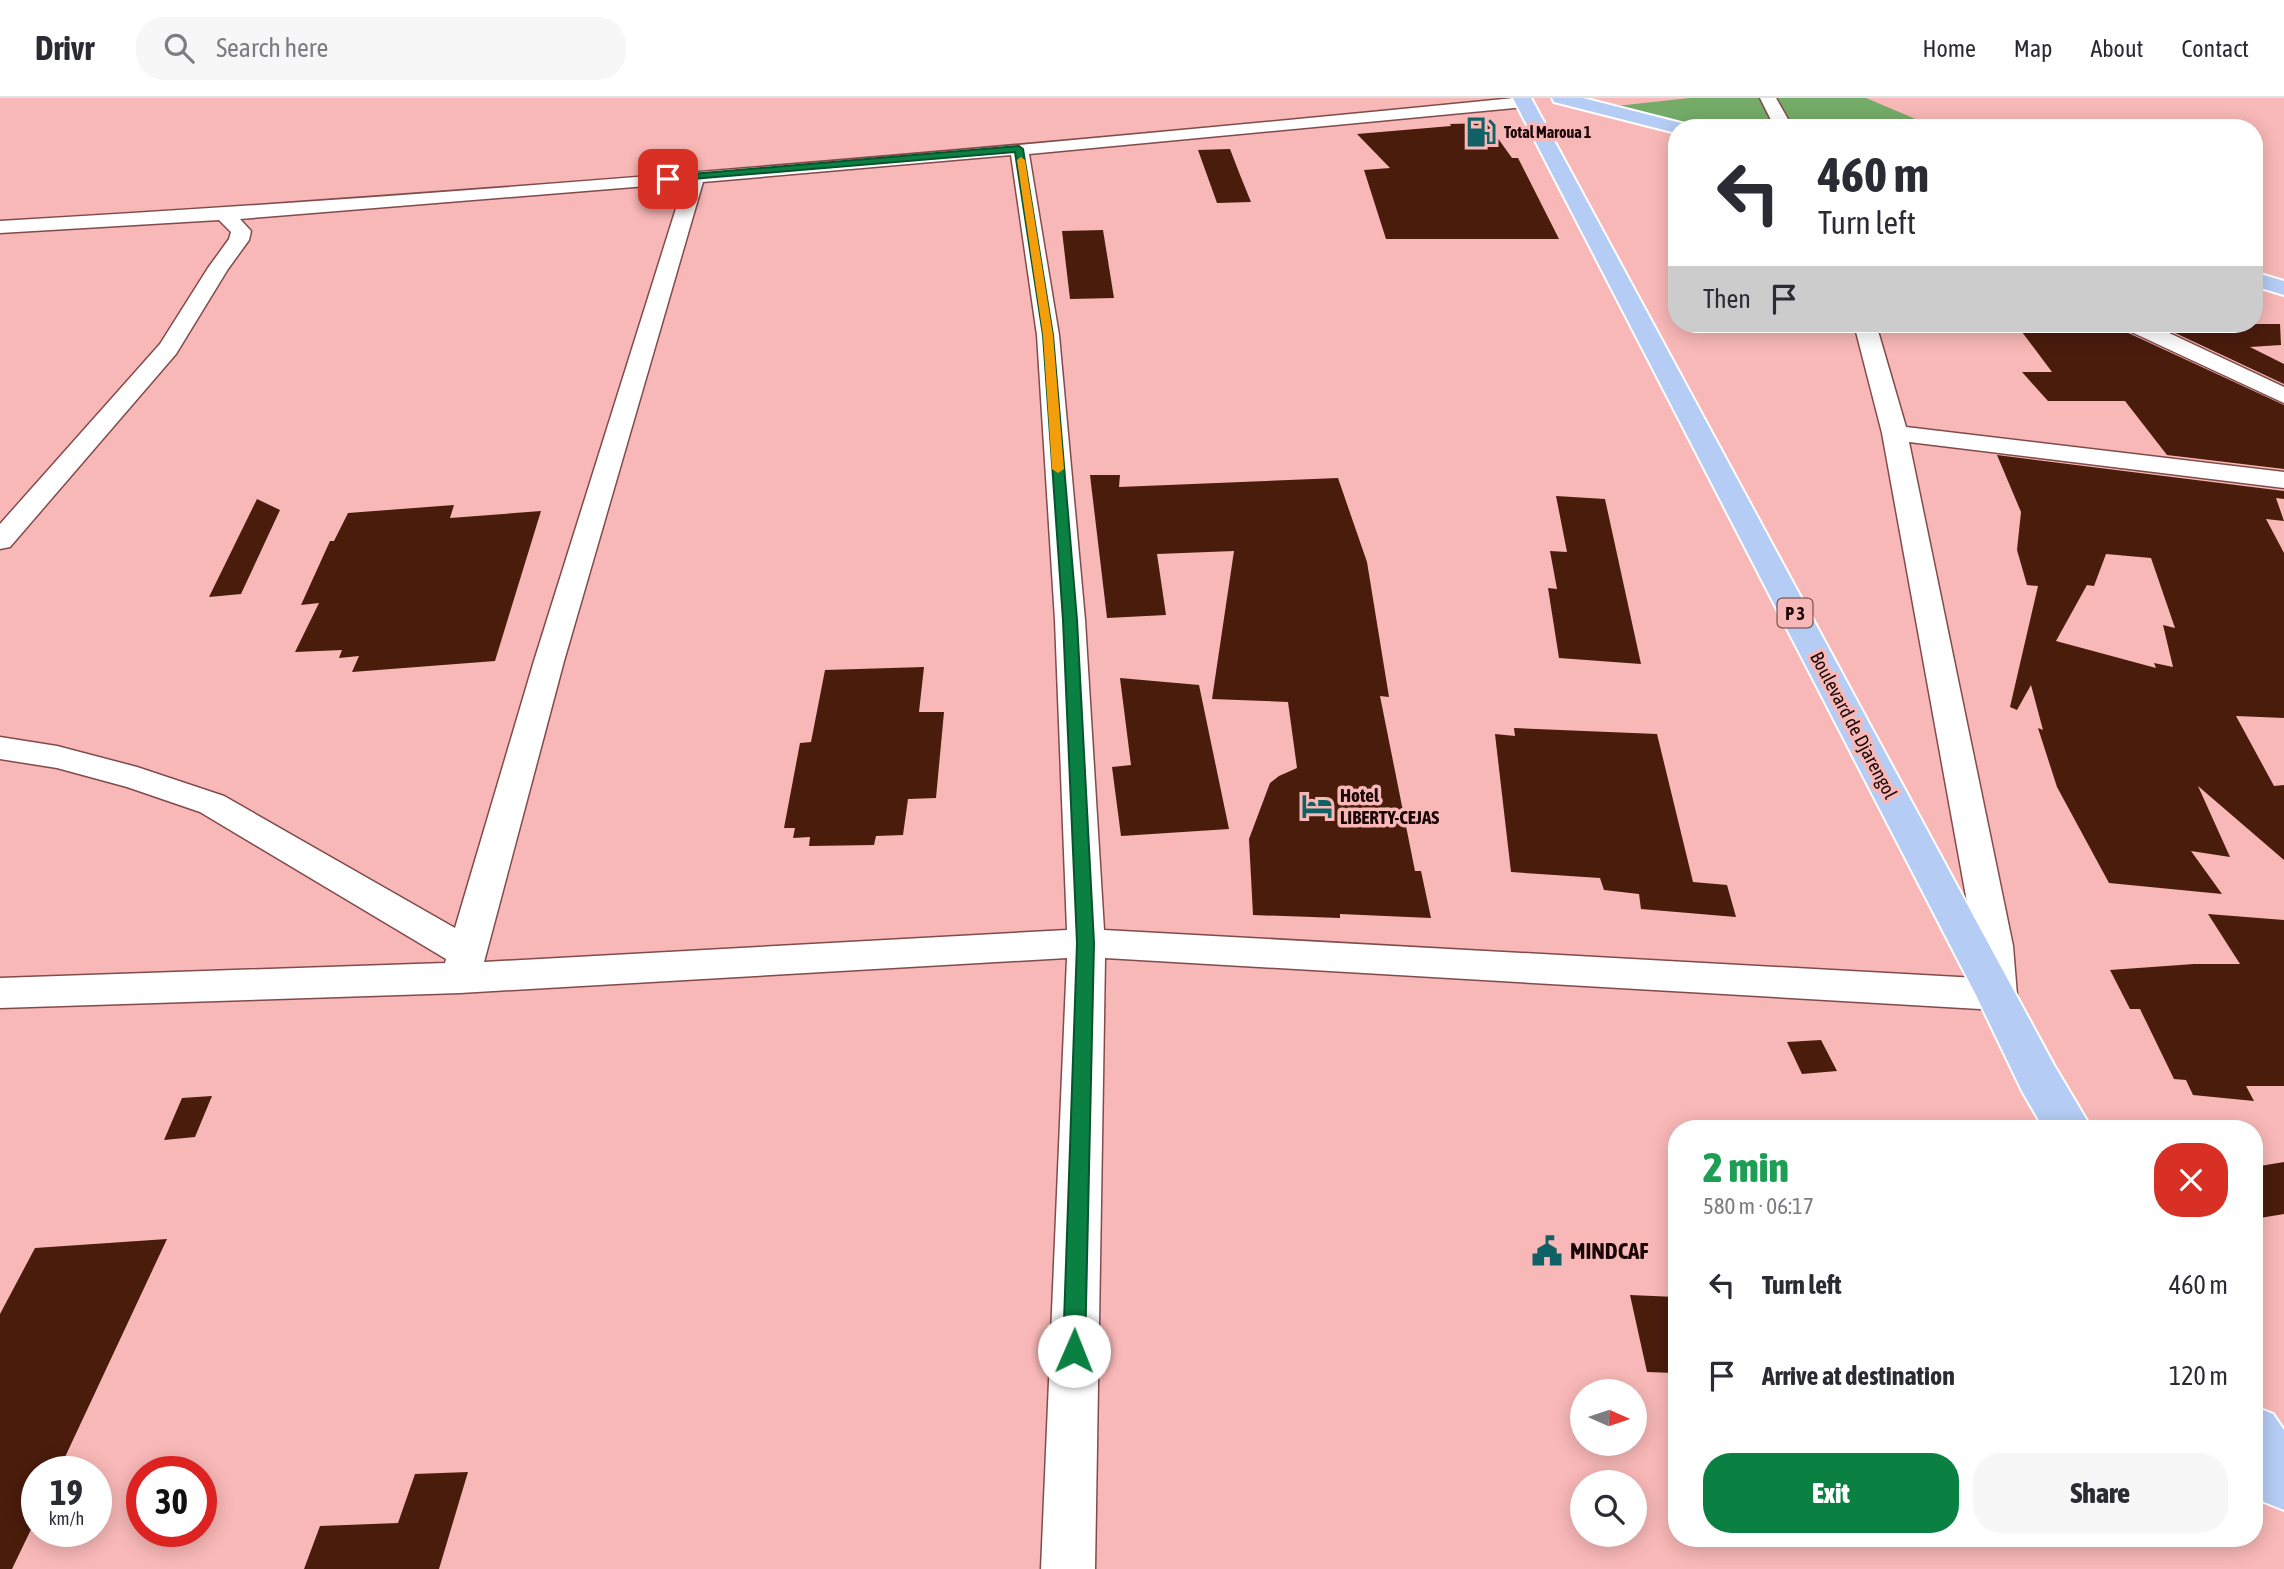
<!DOCTYPE html>
<meta charset="utf-8">
<style>
body{margin:0;font-family:"Asap Condensed",sans-serif;background:#f7f7f7;color:#2b2b33;height:100vh;display:flex;flex-direction:column;font-size:26px;white-space:nowrap}
*{box-sizing:border-box;margin:0}
p{font-size:23px;color:#7c7c81}
.icon{flex:none;width:38px;height:38px;fill:none;stroke:currentColor;stroke-width:2;stroke-linecap:round;stroke-linejoin:round}
.map{position:relative;flex:1;overflow:hidden}
.sheet{position:absolute;left:1668px;top:1022px;width:595px;height:427px;display:flex;flex-direction:column;background:#fff;border-radius:28px;box-shadow:0 4px 18px #0003}
.sheet>*{flex:none}
.guide{position:absolute;left:1668px;top:21px;width:595px;height:214px;border-radius:28px;box-shadow:0 4px 18px #0003;background:#fff;color:#2b2b33;overflow:hidden}
.needle{width:46px;rotate:93deg}
.buttons{position:absolute;left:1570px;top:1281px;display:grid;gap:14px}
.buttons a{display:grid;place-items:center;width:77px;height:77px;border-radius:50%;background:#fff;box-shadow:0 4px 18px #0003;font-size:35px}
.speed{position:absolute;left:21px;top:1358px;display:flex;gap:14px;font-size:35px;font-weight:700;text-align:center}
.speed>*{display:grid;place-content:center;width:91px;height:91px;border-radius:50%;background:#fff;box-shadow:0 4px 18px #0003;line-height:1}
.speed small{font-size:18px;font-weight:400}
.speed .limit{border:10px solid #d22;background:#fff;color:#111}
.pin{position:absolute;display:grid;place-items:center;width:60px;height:60px;color:#fff;margin:-30px;border-radius:14px;box-shadow:0 4px 10px #0006}
.me{position:absolute;width:77px;margin:-38px;rotate:1deg;stroke-linejoin:round;filter:drop-shadow(0 0 5px #0008)}
.turn{display:flex;align-items:center;gap:24px;height:147px;padding:0 35px;font-size:32px}
.turn .icon{width:91px;height:91px;stroke-width:2.5}
.turn b{display:block;font-size:49px;line-height:60px}
.then{display:flex;align-items:center;height:66px;padding:0 35px;background:#0003;gap:14px;font-size:26px}
.round{display:grid;place-items:center;flex:none;width:74px;height:74px;border-radius:28px;background:#f7f7f7}
.summary{display:flex;align-items:center;justify-content:space-between;height:119px;padding:0 35px}
h1{font-size:42px;font-weight:800;line-height:52px;color:#1e9e55}
.button{display:flex;gap:14px;margin-top:auto;padding:14px 35px}
.button a{flex:1;height:80px;border-radius:28px;background:#0b8043;color:#fff;font-size:28px;font-weight:800;line-height:80px;text-align:center}
.button a+a{background:#f7f7f7;color:#2b2b33}
ul{padding:0;list-style:none}
li{display:flex;align-items:center;gap:21px;height:91px;padding:0 35px}
li div{flex:1}
li b{display:block;font-size:26px}
li em{font-style:normal}
header{display:flex;align-items:center;gap:42px;box-sizing:border-box;height:98px;padding:0 35px;background:#fff;border-bottom:2px solid #e1e1e2}
header strong{font-size:33px}
nav{display:flex;gap:38px;margin-inline-start:auto;font-size:24px}
.search{width:490px;height:63px;background:#f7f7f7;display:flex;align-items:center;gap:18px;box-sizing:border-box;padding:0 24px;border-radius:28px;color:#7c7c81;font-size:26px}
.map>svg:first-child{display:block}
.green{fill:#74ab68}
.building{fill:#4a1c0c;fill-rule:evenodd}
.lines{fill:none;stroke-linecap:round;stroke-linejoin:round}
.minor-casing{stroke:#814b4b;stroke-width:3}
.primary-casing{stroke:#fff;stroke-width:4}
.minor{fill:#fff;fill-rule:evenodd}
.primary{fill:#b5cdf4;fill-rule:evenodd}
.route{fill:#0b8043;stroke:#07532c;stroke-width:2}
.slow{fill:#f59e0b}
.labels{text-anchor:middle;dominant-baseline:central;stroke-width:7;stroke-linejoin:round;paint-order:stroke}
.far-poi-label{font-size:16px;font-weight:bold;fill:#1a0606;stroke:#f8b8b7;text-anchor:start}
.shield{fill:#f8b8b7;stroke:#5d3b3b;stroke-width:2}
.shield-label{font-size:18px;font-weight:bold;fill:#1a0606}
.street-label{font-size:19px;fill:#1a0606;stroke:#f8b8b7}
.poi-label{font-size:19px;font-weight:bold;fill:#1a0606;stroke:#f8b8b7;text-anchor:start}
.near-poi-label{font-size:23px;font-weight:bold;fill:#1a0606;stroke:#f8b8b7;text-anchor:start}
</style>
<header>
<strong>Drivr</strong>
<div class="search"><svg class="icon" aria-label="search" viewBox="0 0 24 24"><circle cx="10" cy="10" r="6"/><path d="M15 15l6 6"/></svg>Search here</div>
<nav><a>Home</a><a>Map</a><a>About</a><a>Contact</a></nav>
</header>
<div class="map">
<svg width="2284" height="1471" viewBox="0 0 2284 1471">
<rect width="100%" height="100%" fill="#f8b8b7"/>
<path class="green" d="M1690,0h176l71,30h-246l-84,-21z"/>
<path class="building" d="M1487,25l25,35h6l41,81h-173l-22,-69 26,-2 -33,-34 94,-8 -1,-2z
M1230,51l10,26 11,27 -34,1 -19,-53z
M1103,132l11,68 -44,1 -8,-68z
M2016,226h103l5,7 160,74v64l-117,-14 -42,-54h-77l-26,-29h30z
M2156,226h124l1,21 -31,2 34,17v20z
M1997,357l287,36v8l-8,-1 8,23 -18,-2 18,34v165l-48,-2 38,70 10,-1v75l-86,-74 32,71 -39,-6 31,43 -113,-11 -52,-96 -19,-59 5,2 -12,-45 -14,25 -7,-3 28,-121 -11,-1 -10,-35 4,-38zM2106,456l45,4 24,70 -12,-3 10,42 -19,-4 2,5 -100,-27 31,-56 7,1z
M1090,377h30l-1,12 219,-9 29,84 22,135 -9,-1 35,175h6l10,47 -91,-4v4l-87,-3 -4,-76 21,-56 9,-7 18,-8 -9,-66 -76,-3 22,-148 -77,3 9,61 -59,3z
M1556,398l49,3 36,165 -82,-6 -11,-70 9,1 -7,-38 17,1z
M257,401l23,11 -39,84 -32,3z
M454,407l-4,13 91,-7 -46,150 -143,11 7,-16 -20,2 3,-8 -47,2 24,-49 -18,2 29,-64h4l14,-28z
M924,569l-5,45h25l-8,86 -28,1 -5,36 -27,1 -2,9 -65,1 1,-9 -17,1 2,-10h-11l16,-85 11,-1 14,-72z
M1120,580l79,7 30,144 -108,7 -9,-69 19,-2z
M1514,630l143,6 36,148 34,3 9,32 -95,-8 -2,-15 -35,-4 -4,-12 -89,-6 -16,-138 20,2z
M2208,816l76,6v166h-38l8,15 -61,-6 -7,-15 -12,-1 -34,-70h-10l-20,-39 84,-6h46z
M1821,942l16,31 -35,3 -15,-32z
M212,998l-17,41 -31,3 18,-42z
M2284,1064v52l-30,5v-52z
M167,1141l-109,233h-21v45l-25,52h-12v-255l35,-66z
M1630,1197l46,2v76l-29,-1z
M468,1374l-29,97h-135l16,-43 78,-3 17,-49z"/>
<g class="lines">
<g class="minor-casing">
<path id="minor" d="M1514,0h15l4,4 -8,5 -496,47 30,181 26,285 19,310 873,48 -2,-32 -93,-513 -28,-109h22l30,103 378,45v16l-375,-46 104,504 4,49 -6,11 -14,4 -892,-52 -10,611h-54l26,-611 -607,35 -460,15v-30l445,-15 1,-4 -246,-147 -73,-25 -70,-19 -57,-9v-22l57,9 80,21 87,29 231,132 79,-267 150,-478 -444,36 11,12 -2,9 -21,29 -52,85 -166,193 -10,2v-25l160,-180 48,-76 21,-29 2,-7 -12,-12 -219,13v-12c505,-29 1011,-73 1514,-123zM1011,57l26,180 18,285 12,310 -583,32 80,-301 139,-479z
M1760,0h16l17,30h-18z
M2122,226h28l134,63v16l-159,-74z"/>
</g>
<g class="primary-casing">
<path id="primary" d="M1513,0h18l523,967 38,64h-48l-22,-38 -46,-96z
M1552,0h31l102,26 2,4h-11v5l-122,-31z
M2254,174l30,9v14l-30,-9z
M2254,1308l19,8 11,16v80l-20,-8 -10,-17z"/>
</g>
<use href="#minor" class="minor"/>
<use href="#primary" class="primary"/>
</g>
<path class="route" d="M1019,48l4,3 30,186 24,285 17,323 -9,408 -3,8 -8,3 -8,-3 -3,-8 14,-408 -14,-323 -20,-285 -28,-183 -347,29 -4,-2 4,-3z"/>
<path class="slow" d="M1021,59l4,3 28,175 11,134 -6,4 -6,-4 -9,-134 -26,-175z"/>
<defs>
<g id="fuel-bare" transform="scale(2.415)"><path d="M-5.5-6h7V0h2V4h1.3V-2.5L3-4.5l.8-.8L6-3V5H2.5V1h-1V6h-7ZM-4.2-4.7v3.2H.2V-4.7Z" fill="#106165" stroke="#f8b8b7" stroke-width="2.5" paint-order="stroke"/></g>
<g id="hotel-bare" transform="scale(2.415)"><path d="M-6-4.5h1.5V1H6V5H4.5V3h-9V5H-6ZM-4 0a1.8 1.8 0 1 1 3.6 0ZM.5 0V-2.5h3Q6-2.5 6 0Z" fill="#106165" stroke="#f8b8b7" stroke-width="2.5" paint-order="stroke"/></g>
<g id="civic-bare" transform="scale(2.415)"><path d="M-.6-6.5H3V-4.5H.6V-3L4-1V1h2V6H-6V1h2V-1L-.6-3ZM-1.2 2.5V6h2.4V2.5Z" fill="#106165" stroke="#f8b8b7" stroke-width="2.5" paint-order="stroke"/></g>
</defs>
<g fill-rule="evenodd">
<use href="#fuel-bare" x="1481" y="34"/>
<use href="#hotel-bare" x="1317" y="708"/>
<use href="#civic-bare" x="1547" y="1153"/>
</g>
<g class="labels">
<g class="far-poi-label">
<text x="1504" y="34">Total Maroua 1</text>
</g>
<rect class="shield" x="1777.5" y="500.5" width="35" height="29" rx="5"/>
<g class="shield-label">
<text x="1795" y="515">P 3</text>
</g>
<g class="street-label">
<text transform="translate(1854 627) rotate(62)">Boulevard de Djarengol</text>
</g>
<g class="poi-label">
<text x="1340" y="697">Hotel<tspan x="1340" dy="22">LIBERTY-CEJAS</tspan></text>
</g>
<g class="near-poi-label">
<text x="1570" y="1153">MINDCAF</text>
</g>
</g>
</svg>
<div class="buttons">
<a><svg class="needle" viewBox="-14 -14 28 28"><path d="M0-13l5 13h-10z" fill="#e53935"/><path d="M0 13l5-13h-10z" fill="#7c7c81"/></svg></a>
<a><svg class="icon" aria-label="search" viewBox="0 0 24 24"><circle cx="10" cy="10" r="6"/><path d="M15 15l6 6"/></svg></a>
</div>
<div class="speed"><div>19<small>km/h</small></div><div class="limit">30</div></div>
<div class="pin" style="left:668px;top:81px;background:#d93025"><svg class="icon" aria-label="arrive" viewBox="0 0 24 24"><path d="M6 21V4h12l-3 4 3 4H6"/></svg></div>
<svg class="me" style="left:1074px;top:1253px" viewBox="-20 -20 40 40"><circle r="19" fill="#fff"/><path d="M0-13L10 11 0 6-10 11z" fill="#0b8043"/></svg>
<div class="guide">
<div class="turn"><svg class="icon" aria-label="left" viewBox="0 0 24 24"><path d="M17 20v-9H6M10 6l-5 5 5 5"/></svg><div><b>460 m</b>Turn left</div></div>
<div class="then">Then<svg class="icon" aria-label="arrive" viewBox="0 0 24 24"><path d="M6 21V4h12l-3 4 3 4H6"/></svg></div>
</div>
<section class="sheet">
<div class="summary"><div><h1>2 min</h1><p>580 m · 06:17</p></div><a class="round" style="background:#d93025;color:#fff"><svg class="icon" aria-label="close" viewBox="0 0 24 24"><path d="M6 6l12 12M18 6L6 18"/></svg></a></div>
<ul>
<li><svg class="icon" aria-label="left" viewBox="0 0 24 24"><path d="M17 20v-9H6M10 6l-5 5 5 5"/></svg><div><b>Turn left</b></div><em>460 m</em></li>
<li><svg class="icon" aria-label="arrive" viewBox="0 0 24 24"><path d="M6 21V4h12l-3 4 3 4H6"/></svg><div><b>Arrive at destination</b></div><em>120 m</em></li>
</ul>
<div class="button"><a>Exit</a><a>Share</a></div>
</section>
</div>
